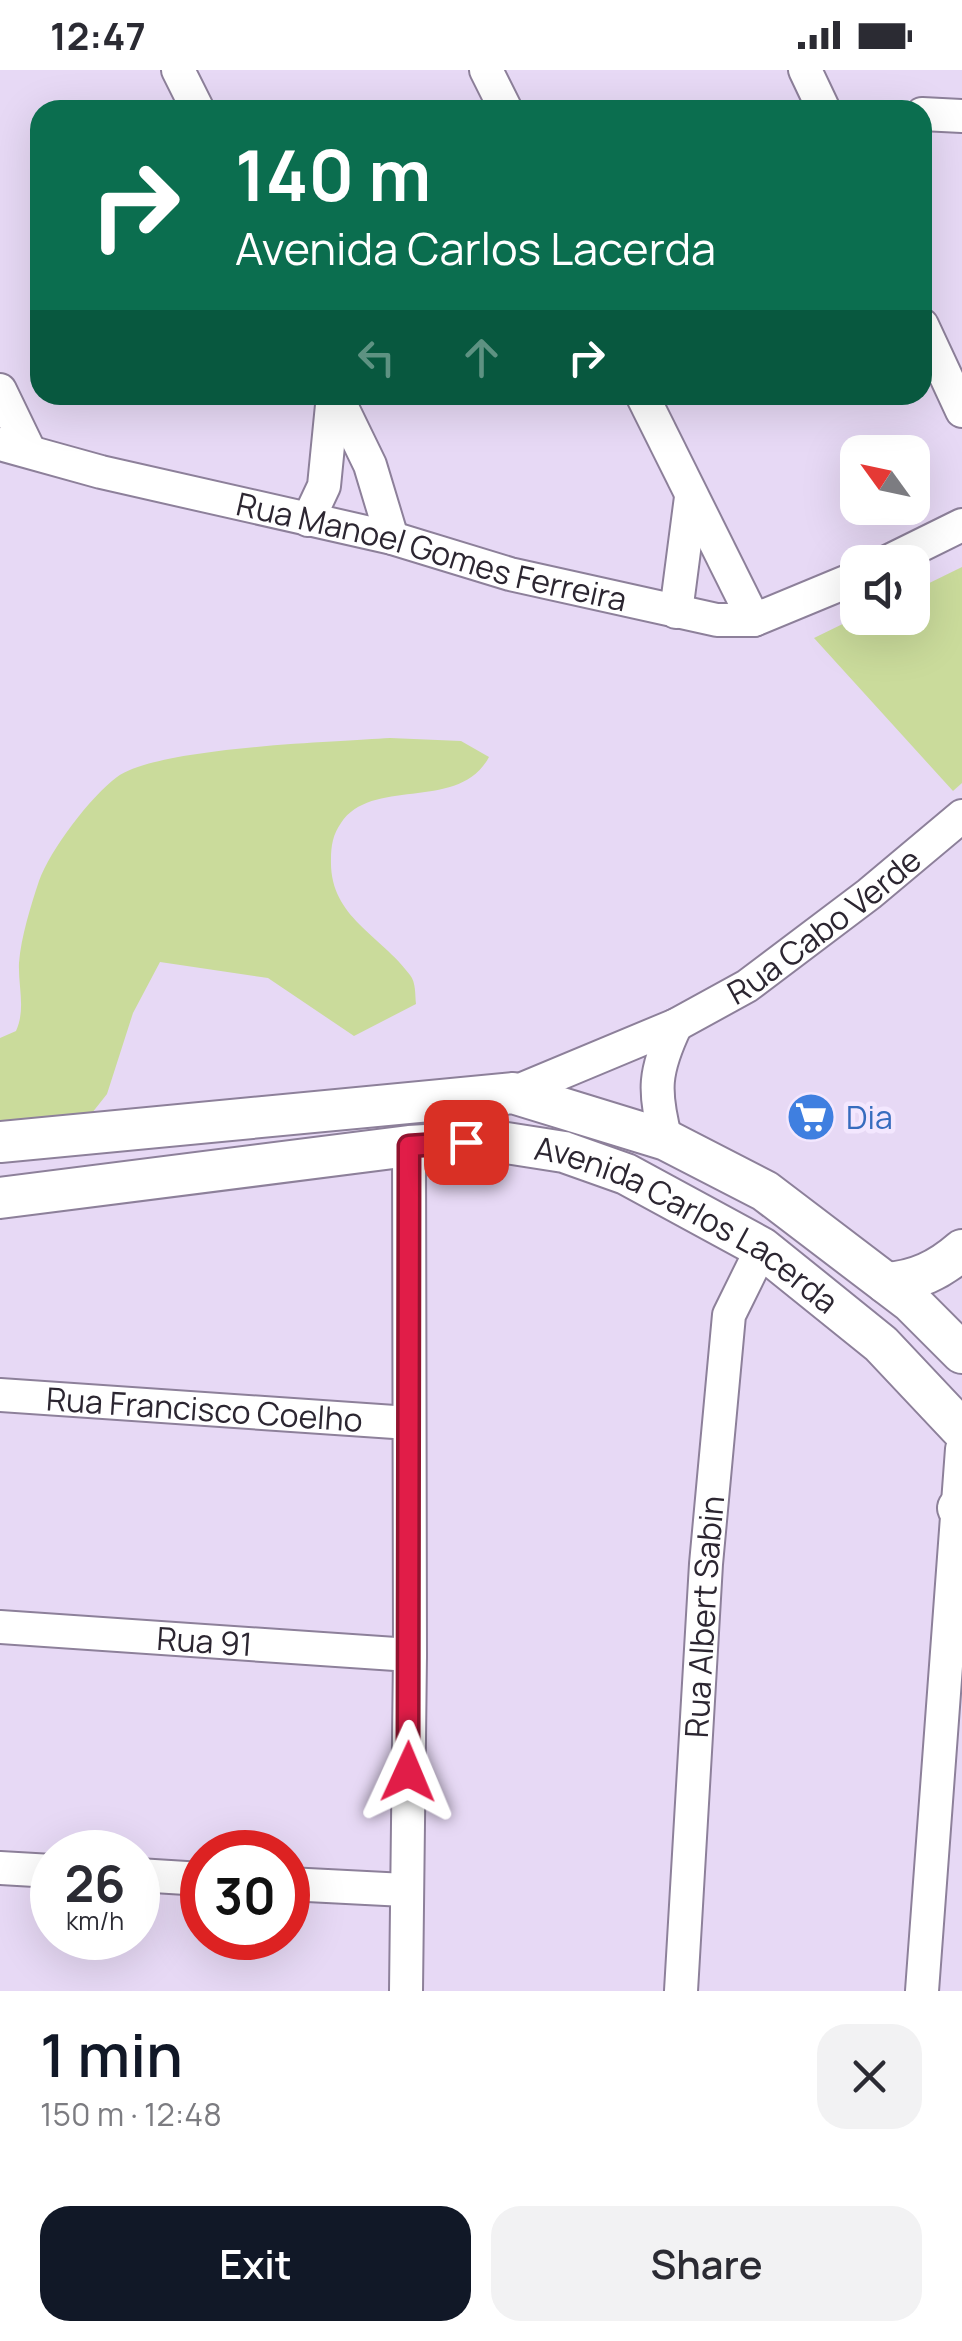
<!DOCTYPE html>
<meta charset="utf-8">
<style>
body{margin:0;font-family:Manrope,sans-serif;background:#f2f2f3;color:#2b2b33;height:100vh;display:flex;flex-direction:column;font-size:38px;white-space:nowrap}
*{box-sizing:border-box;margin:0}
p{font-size:32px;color:#7c7c81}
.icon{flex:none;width:55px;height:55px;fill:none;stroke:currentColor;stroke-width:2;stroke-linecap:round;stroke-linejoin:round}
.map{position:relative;height:1921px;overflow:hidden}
.details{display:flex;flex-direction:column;background:#fff;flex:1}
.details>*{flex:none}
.banner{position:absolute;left:30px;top:30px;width:902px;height:305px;border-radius:30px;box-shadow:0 10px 40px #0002;background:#0b6e4f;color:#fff;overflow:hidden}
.needle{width:65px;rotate:303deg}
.buttons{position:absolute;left:840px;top:365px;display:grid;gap:20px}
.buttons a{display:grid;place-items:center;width:90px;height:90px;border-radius:20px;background:#fff;box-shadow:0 10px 40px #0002;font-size:50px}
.speed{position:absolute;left:30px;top:1760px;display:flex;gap:20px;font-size:50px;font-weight:700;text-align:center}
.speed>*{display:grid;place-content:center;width:130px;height:130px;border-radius:50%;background:#fff;box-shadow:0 10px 40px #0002;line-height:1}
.speed small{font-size:25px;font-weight:400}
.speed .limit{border:15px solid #d22;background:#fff;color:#111}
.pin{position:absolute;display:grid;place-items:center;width:85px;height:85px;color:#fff;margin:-42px;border-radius:20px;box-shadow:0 5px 15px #0006}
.me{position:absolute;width:110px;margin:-55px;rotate:1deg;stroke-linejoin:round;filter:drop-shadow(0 0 8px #0008)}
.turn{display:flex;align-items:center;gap:35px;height:210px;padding:0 40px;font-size:45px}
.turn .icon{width:130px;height:130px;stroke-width:2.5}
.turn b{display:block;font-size:70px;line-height:85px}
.lanes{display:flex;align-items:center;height:95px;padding:0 40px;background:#0003;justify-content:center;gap:50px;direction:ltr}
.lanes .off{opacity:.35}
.round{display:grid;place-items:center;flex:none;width:105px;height:105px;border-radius:30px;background:#f2f2f3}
.summary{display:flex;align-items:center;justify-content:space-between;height:170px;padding:0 40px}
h1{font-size:60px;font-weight:600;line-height:75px;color:#111827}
.primary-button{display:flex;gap:20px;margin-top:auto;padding:20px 40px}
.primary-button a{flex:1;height:115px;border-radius:30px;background:#111827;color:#fff;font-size:40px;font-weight:600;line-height:115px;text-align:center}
.primary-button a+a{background:#f2f2f3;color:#2b2b33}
.status{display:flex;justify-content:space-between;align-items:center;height:70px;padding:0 50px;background:#fff;direction:ltr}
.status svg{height:28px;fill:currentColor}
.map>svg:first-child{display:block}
.green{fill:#cadb9b}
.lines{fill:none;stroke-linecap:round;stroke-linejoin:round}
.minor-casing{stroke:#8d809a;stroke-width:36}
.major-casing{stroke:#8d809a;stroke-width:44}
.minor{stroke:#fff;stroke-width:32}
.major{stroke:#fff;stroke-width:40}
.route-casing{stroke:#92132f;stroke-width:25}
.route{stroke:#e11d48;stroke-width:18}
.labels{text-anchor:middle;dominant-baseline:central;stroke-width:9;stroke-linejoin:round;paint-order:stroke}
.street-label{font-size:32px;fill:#2c2631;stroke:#f3e7fe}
.shop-label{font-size:32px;fill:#366cbe;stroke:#f3e7fe;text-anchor:start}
</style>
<div class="status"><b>12:47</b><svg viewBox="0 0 49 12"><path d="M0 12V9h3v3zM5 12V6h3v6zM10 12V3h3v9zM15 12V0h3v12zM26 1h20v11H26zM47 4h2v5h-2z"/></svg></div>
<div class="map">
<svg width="962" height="1921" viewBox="0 0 962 1921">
<rect width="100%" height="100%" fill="#e7d9f5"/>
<path class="green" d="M962,497v216l-9,8 -139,-153 43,-21 55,1 1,-27z
M390,668l71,3 28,16c-30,56 -117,19 -148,66 -8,11 -10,23 -10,36 -2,58 49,75 79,116 6,7 5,20 6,29l-62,32 -86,-58 -108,-16 -27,51 -26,81 -19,24 -88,11v-91l16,-7c10,-22 2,-45 3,-68 2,-26 12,-58 20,-82 11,-31 52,-85 78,-104 41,-30 216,-35 273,-39z"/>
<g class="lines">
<g class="minor-casing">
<g id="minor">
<path d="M178,0l20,40"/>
<path d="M486,0l20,40"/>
<path d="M805,0l19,40"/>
<path d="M922,44l40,2"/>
<path d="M922,255l40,86"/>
<path d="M0,320l29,60"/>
<path d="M336,325l34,70 22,73"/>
<path d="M642,325l112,225"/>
<path id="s1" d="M0,374l101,28 291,66 118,36 207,46h37l104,-43"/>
<path d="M308,450l16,-34 9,-91"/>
<path d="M887,492l75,-37"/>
<path d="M676,542l15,-115"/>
<path id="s2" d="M513,1023l163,-68 71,-39 122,-92 93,-78"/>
<path d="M666,1070c-13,-49 -12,-69 10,-115"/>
<path id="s3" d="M0,1325l409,28"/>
<path id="s4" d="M0,1557l410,28"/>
<path d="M0,1798l52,3"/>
<path d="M138,1805l64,4"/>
<path d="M288,1814l117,6"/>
<path d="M406,1921l4,-336 -1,-509"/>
<path id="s5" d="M681,1921l25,-427 23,-249 33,-67"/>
<path d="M922,1921l40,-542"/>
</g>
</g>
<g class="major-casing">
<g id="major">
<path d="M0,1072l513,-49 153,47 99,51 146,111 51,51"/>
<path id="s6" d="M0,1128l409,-52 85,-5 70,11 62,22 136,74 119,96 81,86"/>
<path d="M886,1213c30,-2 53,-13 76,-33"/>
<path d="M958,1438l4,-3"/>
</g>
</g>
<use href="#minor" class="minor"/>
<use href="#major" class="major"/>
</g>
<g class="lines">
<g class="route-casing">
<path id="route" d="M408,1702l1,-626 57,-4"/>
</g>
<use href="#route" class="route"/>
</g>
<defs>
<g id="supermarket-disc" transform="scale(2.5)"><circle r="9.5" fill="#3f7fe0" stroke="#f3e7fe"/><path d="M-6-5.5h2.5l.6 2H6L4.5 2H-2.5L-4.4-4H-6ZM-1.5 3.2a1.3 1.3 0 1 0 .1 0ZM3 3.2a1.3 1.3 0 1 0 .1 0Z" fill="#fff"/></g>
</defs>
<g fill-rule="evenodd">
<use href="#supermarket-disc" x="811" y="1047"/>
</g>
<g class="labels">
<g class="street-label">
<text stroke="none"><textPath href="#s1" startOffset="445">Rua Manoel Gomes Ferreira</textPath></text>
<text stroke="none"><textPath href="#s2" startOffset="355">Rua Cabo Verde</textPath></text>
<text stroke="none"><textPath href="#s6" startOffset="710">Avenida Carlos Lacerda</textPath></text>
<text stroke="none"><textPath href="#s3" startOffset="205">Rua Francisco Coelho</textPath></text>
<text stroke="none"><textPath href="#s5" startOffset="375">Rua Albert Sabin</textPath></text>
<text stroke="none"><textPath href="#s4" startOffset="205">Rua 91</textPath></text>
</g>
<g class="shop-label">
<text x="846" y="1047">Dia</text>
</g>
</g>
</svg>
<div class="buttons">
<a><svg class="needle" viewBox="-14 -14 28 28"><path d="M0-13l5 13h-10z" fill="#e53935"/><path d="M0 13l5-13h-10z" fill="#7c7c81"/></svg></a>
<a><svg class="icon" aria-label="sound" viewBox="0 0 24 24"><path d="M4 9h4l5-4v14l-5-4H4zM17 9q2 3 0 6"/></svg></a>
</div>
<div class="speed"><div>26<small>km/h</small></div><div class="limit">30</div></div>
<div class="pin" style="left:466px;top:1072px;background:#d93025"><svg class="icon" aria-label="arrive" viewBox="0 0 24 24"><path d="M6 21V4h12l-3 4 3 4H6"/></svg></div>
<svg class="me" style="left:408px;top:1702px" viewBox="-20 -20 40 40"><path d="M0-17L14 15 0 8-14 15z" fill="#e11d48" stroke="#fff" stroke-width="4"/></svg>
<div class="banner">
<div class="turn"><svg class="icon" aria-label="right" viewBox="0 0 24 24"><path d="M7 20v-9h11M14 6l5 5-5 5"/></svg><div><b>140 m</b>Avenida Carlos Lacerda</div></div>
<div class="lanes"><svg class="icon off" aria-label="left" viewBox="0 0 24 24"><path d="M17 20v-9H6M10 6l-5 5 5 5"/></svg><svg class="icon off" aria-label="ahead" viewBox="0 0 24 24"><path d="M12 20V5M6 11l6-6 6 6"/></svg><svg class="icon" aria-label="right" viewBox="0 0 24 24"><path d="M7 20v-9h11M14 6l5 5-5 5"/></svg></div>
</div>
</div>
<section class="details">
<div class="summary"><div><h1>1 min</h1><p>150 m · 12:48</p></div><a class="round"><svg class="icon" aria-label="close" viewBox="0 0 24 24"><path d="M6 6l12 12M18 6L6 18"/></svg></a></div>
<div class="primary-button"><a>Exit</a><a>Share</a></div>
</section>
